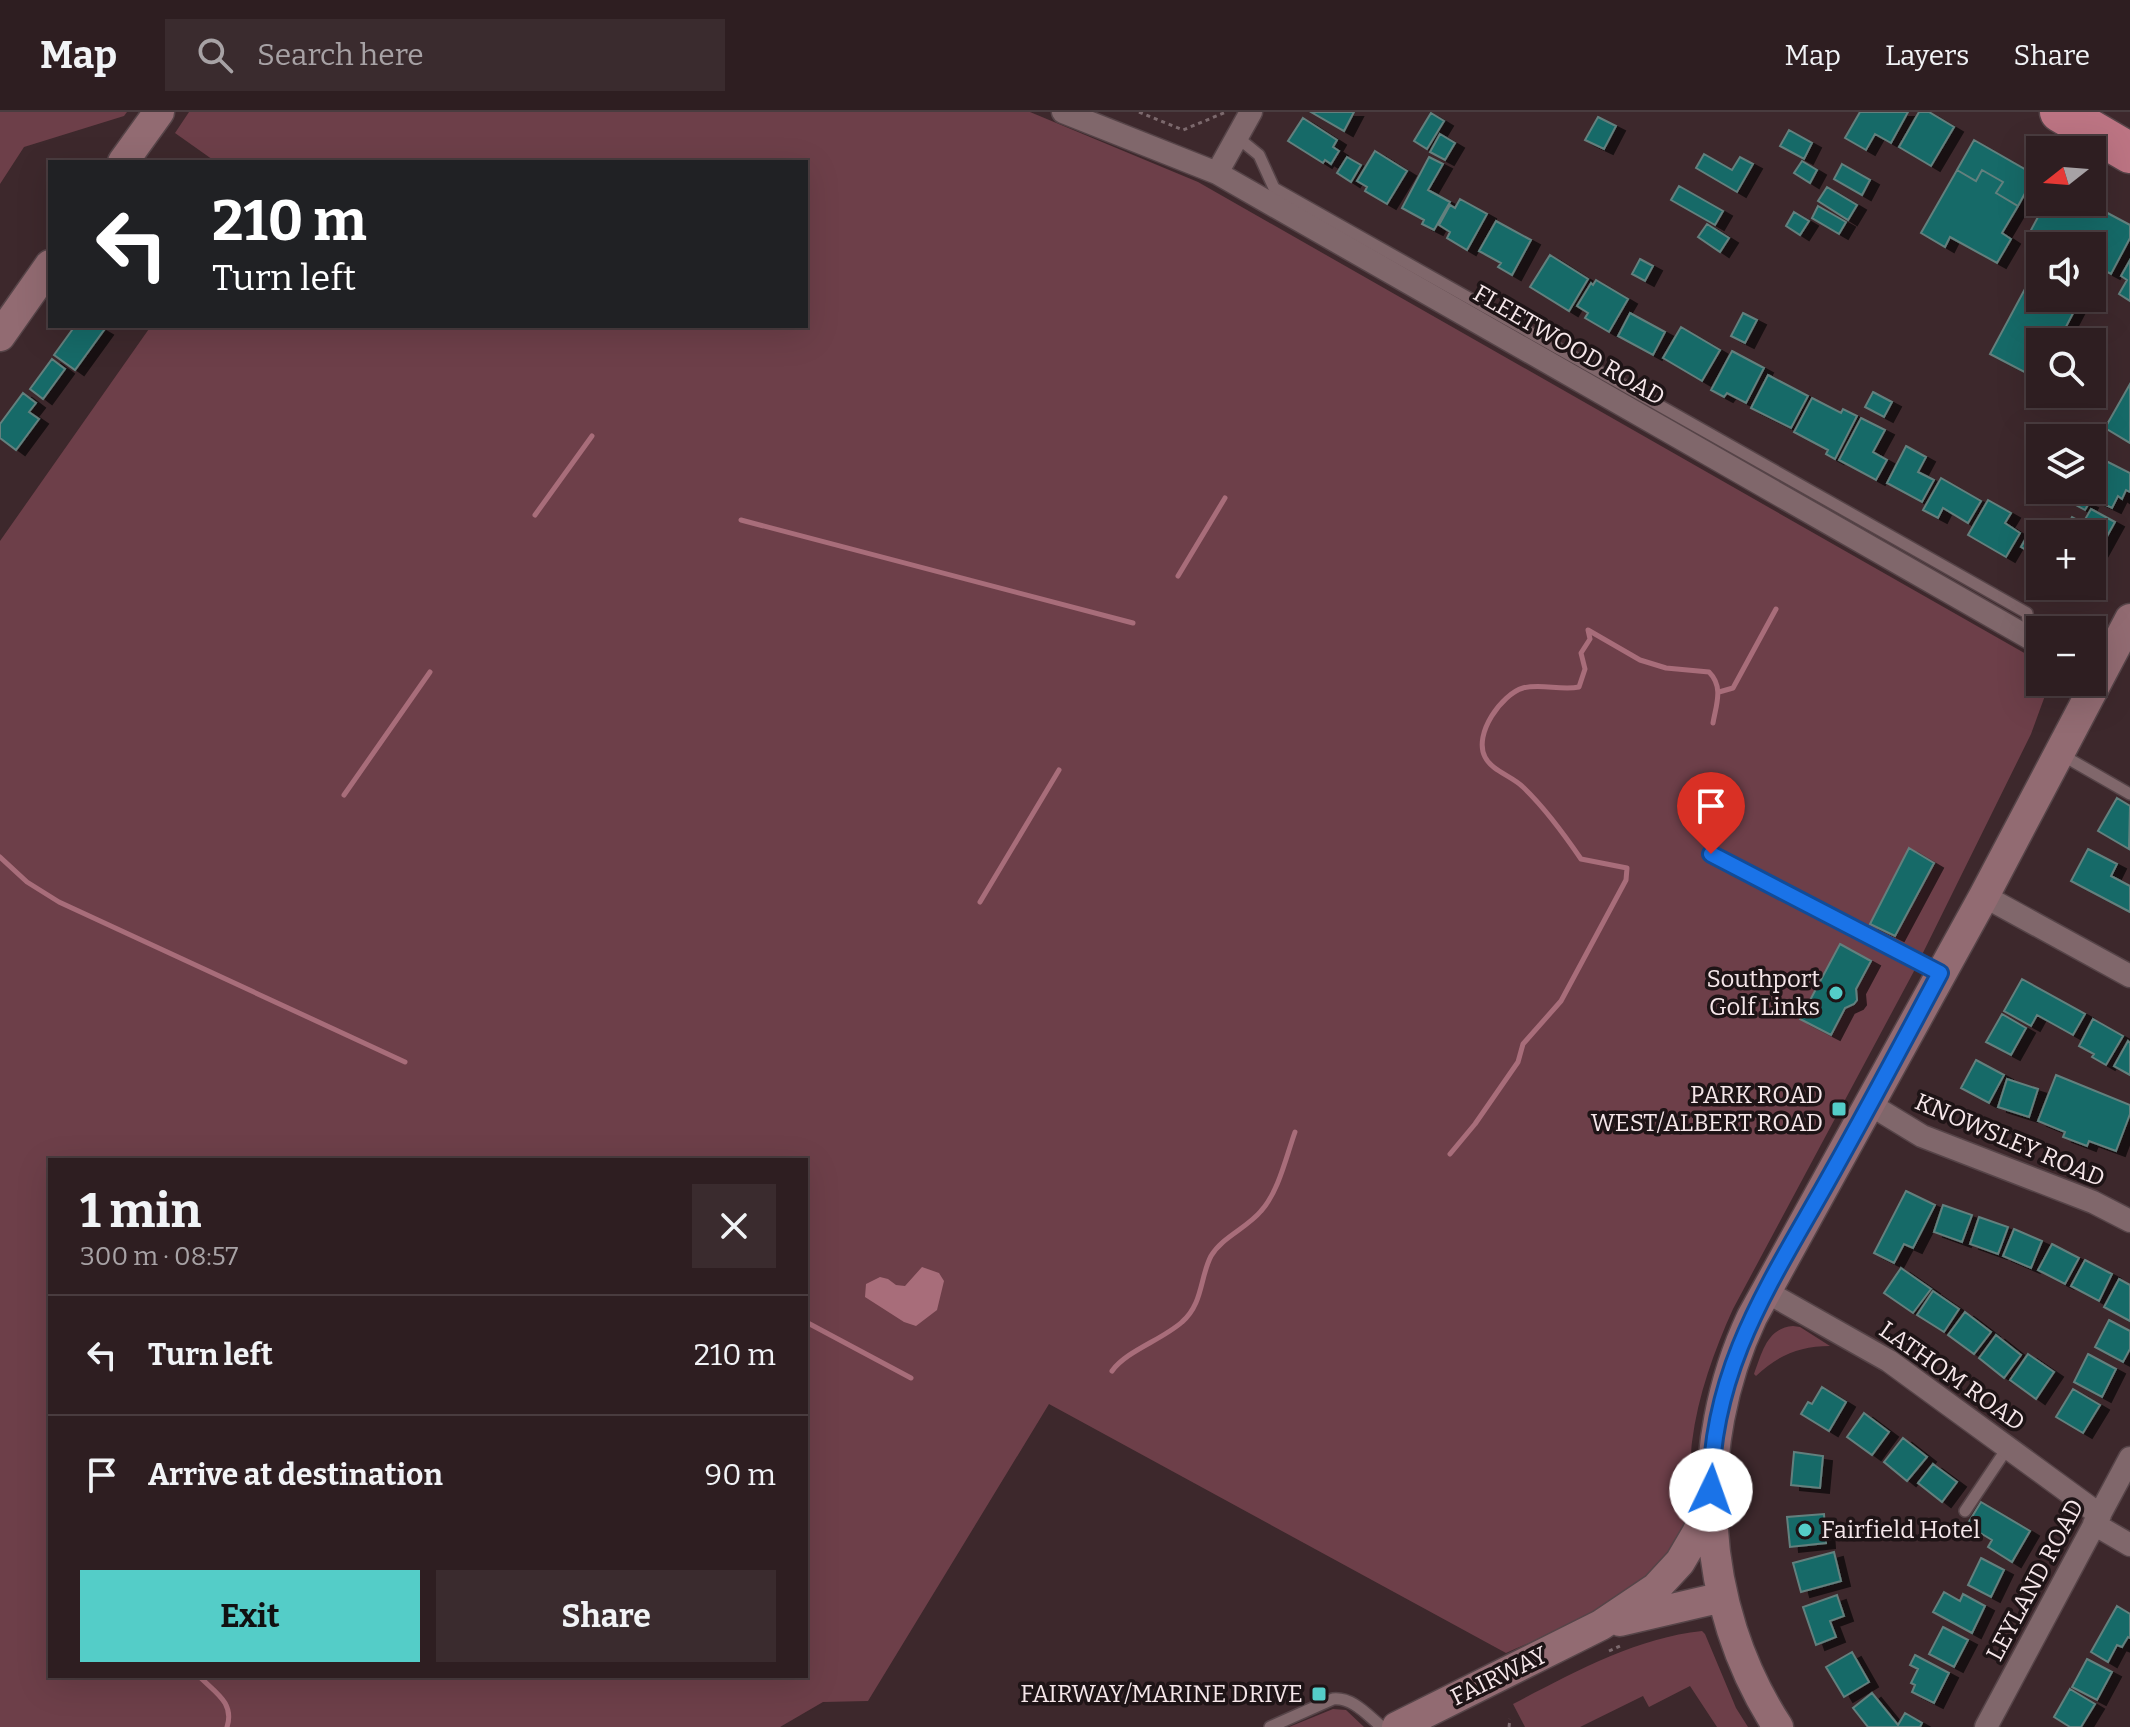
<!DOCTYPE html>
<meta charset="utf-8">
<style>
body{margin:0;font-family:Bitter,serif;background:#3a2b2e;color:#f1f3f6;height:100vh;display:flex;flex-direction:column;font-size:30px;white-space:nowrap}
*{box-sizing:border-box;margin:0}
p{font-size:26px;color:#a7a2a5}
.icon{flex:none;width:44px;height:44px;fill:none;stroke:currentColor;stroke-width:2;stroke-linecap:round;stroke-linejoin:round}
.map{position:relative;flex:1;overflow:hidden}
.panel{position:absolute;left:48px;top:1046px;width:760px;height:520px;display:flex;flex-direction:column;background:#2e1e21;border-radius:0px;box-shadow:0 8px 32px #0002,0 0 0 2px #493c3f}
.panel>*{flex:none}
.banner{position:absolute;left:48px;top:48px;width:760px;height:168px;border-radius:0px;box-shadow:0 8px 32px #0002,0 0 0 2px #493c3f;background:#202124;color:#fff;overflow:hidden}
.needle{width:52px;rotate:253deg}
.buttons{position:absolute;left:2026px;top:24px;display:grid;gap:16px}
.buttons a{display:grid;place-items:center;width:80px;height:80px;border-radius:0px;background:#2e1e21;box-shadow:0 8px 32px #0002,0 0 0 2px #493c3f;font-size:40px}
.pin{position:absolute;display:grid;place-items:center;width:68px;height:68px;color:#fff;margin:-82px -34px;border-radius:50% 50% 50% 0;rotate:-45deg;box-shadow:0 0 8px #0007}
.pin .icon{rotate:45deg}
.me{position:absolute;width:88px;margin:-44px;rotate:3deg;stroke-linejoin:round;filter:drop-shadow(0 0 6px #0008)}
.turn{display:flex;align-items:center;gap:28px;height:168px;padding:0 32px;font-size:36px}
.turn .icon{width:104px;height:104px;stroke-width:2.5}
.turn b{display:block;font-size:56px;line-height:68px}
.round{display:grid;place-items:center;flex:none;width:84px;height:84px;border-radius:0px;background:#3a2b2e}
.head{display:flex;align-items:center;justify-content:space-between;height:136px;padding:0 32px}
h1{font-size:48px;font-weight:700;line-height:60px}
.action{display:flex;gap:16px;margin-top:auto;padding:16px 32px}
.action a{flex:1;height:92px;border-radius:0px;background:#54cdc8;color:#111;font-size:32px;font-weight:700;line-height:92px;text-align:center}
.action a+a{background:#3a2b2e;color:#f1f3f6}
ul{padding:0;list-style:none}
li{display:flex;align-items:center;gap:24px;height:120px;padding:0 32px;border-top:2px solid #493c3f}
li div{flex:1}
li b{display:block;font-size:30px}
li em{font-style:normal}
header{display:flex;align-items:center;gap:48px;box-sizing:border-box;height:112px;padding:0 40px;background:#2e1e21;border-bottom:2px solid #493c3f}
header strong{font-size:38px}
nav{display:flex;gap:44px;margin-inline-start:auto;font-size:28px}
.search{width:560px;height:72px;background:#3a2b2e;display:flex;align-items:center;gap:20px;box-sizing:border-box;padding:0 28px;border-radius:0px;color:#a7a2a5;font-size:30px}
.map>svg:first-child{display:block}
.green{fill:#6d3f49;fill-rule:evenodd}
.water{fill:#a86d7a}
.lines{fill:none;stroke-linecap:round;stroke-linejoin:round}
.stream{stroke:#a86d7a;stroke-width:5}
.building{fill:#156b68;stroke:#64807e;stroke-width:2;filter:url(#shadow)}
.lane-casing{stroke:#564448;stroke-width:14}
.street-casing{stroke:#564448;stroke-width:25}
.secondary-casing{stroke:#564448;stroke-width:33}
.highway-casing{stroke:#564448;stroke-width:43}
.path{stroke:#7c696d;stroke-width:3;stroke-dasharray:4 4;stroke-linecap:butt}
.lane{stroke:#80676b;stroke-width:11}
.street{stroke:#80676b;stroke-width:22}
.secondary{stroke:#926b72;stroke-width:30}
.highway{stroke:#bc7483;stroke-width:40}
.route-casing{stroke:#114b97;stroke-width:20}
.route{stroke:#1a73e8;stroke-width:14}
.poi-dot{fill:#54cdc8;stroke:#1e1416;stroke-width:3}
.labels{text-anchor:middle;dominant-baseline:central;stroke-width:7;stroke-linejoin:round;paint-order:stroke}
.street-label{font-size:24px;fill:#f6e7ea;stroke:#1e1416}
.poi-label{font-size:24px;fill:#f6e7ea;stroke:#1e1416;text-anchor:end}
</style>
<header>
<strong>Map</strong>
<div class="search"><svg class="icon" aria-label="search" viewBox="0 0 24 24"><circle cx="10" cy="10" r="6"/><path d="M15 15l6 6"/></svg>Search here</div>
<nav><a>Map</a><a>Layers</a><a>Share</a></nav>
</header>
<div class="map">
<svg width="2130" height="1615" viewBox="0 0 2130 1615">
<defs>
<filter id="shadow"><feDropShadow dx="9" dy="5" stdDeviation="0" flood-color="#0009"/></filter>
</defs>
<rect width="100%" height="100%" fill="#3d282c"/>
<path class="green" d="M0,0h127l-3,4 -100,31 -24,37z
M189,0h841l168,70 842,480v20h10l-19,52 -118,239 -180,336c-19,42 -35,86 -41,133 -3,22 3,53 -3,73 -2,7 -8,14 -11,21 -36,67 -107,88 -172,117l-457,-249 -181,297 -45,1 -43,25h-780v-1186l151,-215h655v-164h-590l-41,-29zM50,1048h756v516h-756z
M1793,1214l7,1 30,19c-30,0 -52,9 -74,30l-2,-2c8,-21 13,-46 39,-48z
M1702,1519l3,3 31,74 12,19h-31l-27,-41 -41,21 -6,-11 -63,31h-55l-12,-23c58,-30 122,-66 189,-73z
M1333,1597l13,1 18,17h-75z"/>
<path class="water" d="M922,1155l17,6 5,8 -7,29 -21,16 -12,-4 -39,-25 1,-13 14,-7 8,2 8,6 9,1z"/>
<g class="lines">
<path class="stream" d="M535,403l57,-79
M741,408l392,103
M1178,464l47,-78
M1719,580l14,-4 43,-79
M344,683l86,-123
M0,745l27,25 32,20 346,160
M980,790l79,-132
M1450,1042l25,-30 43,-62 5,-18 38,-43 65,-121 1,-12 -46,-9c-17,-25 -36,-51 -58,-72 -11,-11 -31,-16 -38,-30 -12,-23 17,-63 38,-69 18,-5 38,3 56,-1l6,-18 -4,-16 9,-14 -2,-9 52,30 26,8 43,4c15,15 7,33 4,51
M806,1210l105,56
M1112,1259c14,-20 50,-31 70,-49 21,-18 18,-45 29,-66 11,-19 36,-28 50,-45 18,-20 25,-54 34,-79
M199,1564c15,16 36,26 28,51"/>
</g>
<path class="building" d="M1311,0h43l-10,19z
M1860,0h48l-17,31 -16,-9 -9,16 -21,-12z
M1919,0h10l25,15 -23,39 -32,-19z
M1431,1l13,8 -17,28 -13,-8z
M1598,5l18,9 -12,23 -19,-9z
M1303,6l34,22 -4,7 6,4 -8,13 -6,-4 -2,3 -35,-22z
M1789,18l23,13 -8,16 -24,-13z
M1440,22l15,9 -10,17 -15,-8z
M1974,28l61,35 -17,31 -22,-13 7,-11 -21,-12 -6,11 -19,-11z
M1375,39l32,20 -20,33 -22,-13 2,-4 -10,-6z
M1704,42l28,16 8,-13 13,7 -16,28 -41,-24z
M1347,45l14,8 -10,17 -14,-9z
M1429,45l14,7 -15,26 22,12 -16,28 -12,-6 2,-4 -22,-12z
M1802,49l15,9 -7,13 -16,-10z
M1842,52l28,16 -8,15 -28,-16z
M1957,58l19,11 6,-11 21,12 -7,11 22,13 -16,27 9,6 -14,24 -47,-26 -5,10 -24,-14z
M1679,74l44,25 -8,14 -44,-25z
M1827,75l30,18 -9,15 -30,-19z
M1460,87l27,15 -20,36 -20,-12 3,-6 -11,-7 11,-20 5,3z
M2046,90h41l43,23v13l-19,36 -13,-7 -6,11v-32h-44l3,-6 -20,-10z
M1818,94l28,16 -7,12 -27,-16z
M1794,100l15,9 -9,14 -14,-9z
M1496,109l35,19 -19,35 -14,-8 3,-4 -22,-12z
M1707,112l22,14 -9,14 -22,-15z
M1550,143l38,24 -19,32 -39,-24z
M1640,147l13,7 -8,15 -13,-7z
M2130,148v41l-11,-7 8,-14 -6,-4z
M2040,149v37h41l-23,44h-18l-2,37 -48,-25z
M1596,168l32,19 -19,33 -24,-14 3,-5 -11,-7 14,-23 2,2z
M1630,201l35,19 -12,23 -35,-19z
M1743,201l14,7 -12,23 -14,-7z
M75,214h22l7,4 -29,40 -21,-15z
M1681,215l39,23 -18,31 -39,-23z
M1732,239l32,17 -18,35 -19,-10 -3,4 -13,-7z
M52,247l13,10 -22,30 -13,-10z
M1768,263l40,21 -17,32 -40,-20z
M2130,272v59l-25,-15z
M1873,280l19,10 -8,15 -19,-10z
M23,281l13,10 -7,9 10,7 -23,31 -16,-12v-14z
M1812,286l29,15 2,-4 14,7 -22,43 -9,-5 2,-4 -34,-18z
M1861,306l24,12 -12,22 14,8 -11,20 -37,-20z
M1906,334l20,11 -8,15 16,8 -12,22 -35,-19z
M2106,349l24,12v19l-4,-2 -4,9 -4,-3 -6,12 -23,-11z
M1941,366l40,23 -13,22 -25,-15 -5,10 -15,-8z
M2060,378l29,13 -4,7 -27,-15z
M1988,388l23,13 -6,10 15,10 -14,24 -38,-22z
M2091,397l24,13 -20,36 -3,-2v-22h-19l-8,-4 7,-13 11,6z
M2031,417l9,5v24l-19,-11z
M2117,686l13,8 -1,43 -31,-18z
M1909,736l25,15 -39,73 -25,-12z
M2088,737l29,15 -6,12 19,10v26l-59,-31z
M1840,832l31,17 -15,28 1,11 -3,4 -9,4 -14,27 -31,-16z
M2022,867l63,35 -12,21 -36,-20 -6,11 -27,-15z
M2002,902l24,14 -15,27 -25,-13z
M2093,907l30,17 -17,29 -14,-8 2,-3 -15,-8z
M2128,929l2,2v32l-16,-9z
M1976,948l28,15 -15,28 -28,-15z
M2056,963l74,30v9l-14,37 -27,-10 -2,5 -24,-9 2,-5 -27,-11z
M2007,967l31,10 -9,28 -31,-10z
M1906,1079l29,14 -22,43 -9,-4 -10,19 -20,-10z
M1943,1093l29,10 -10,27 -28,-10z
M1979,1105l29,10 -10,27 -28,-10z
M2014,1117l28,12 -11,27 -28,-12z
M2052,1132l27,14 -14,26 -27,-14z
M2085,1148l27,14 -13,27 -28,-15z
M1901,1156l30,21 -18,24 -29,-20z
M2119,1167l11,6v36l-26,-14z
M1933,1179l26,18 -15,23 -27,-17z
M1965,1200l26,20 -17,22 -26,-19z
M2109,1208l21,11v18l-7,13 -28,-15z
M1996,1223l25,20 -17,23 -25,-20z
M2028,1242l26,18 -18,27 -26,-19z
M2088,1242l28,15 -14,28 -28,-15z
M1822,1275l24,15 -17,29 -28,-17 7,-12 4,2z
M2073,1277l27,16 -17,28 -27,-16z
M1864,1301l25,19 -17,23 -25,-18z
M1903,1326l24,19 -20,24 -23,-19z
M1794,1340l29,4 -3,32 -29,-3z
M1933,1352l24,18 -15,20 -24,-19z
M1981,1390l49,29 -18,31 -24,-15 4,-7 -25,-15z
M1824,1402l2,29 -36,4 -3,-30z
M1834,1440l7,29 -40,11 -8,-29z
M1981,1446l23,12 -13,27 -23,-12z
M1944,1480l16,9 3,-7 22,12 -13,27 -39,-21z
M1837,1483l7,21 -14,5 6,16 -20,8 -13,-38z
M2117,1494l13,8v24l-2,-1 -6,10 -5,-2 -9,17 -17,-10z
M1943,1515l25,13 -14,27 -25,-13z
M1852,1540l17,30 -25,15 -18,-30z
M1915,1543l34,18 -15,30 -22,-11 3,-7 -4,-2 7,-14 -8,-4z
M2087,1547l25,13 -15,28 -25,-13z
M2070,1577l25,15 -14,23h-11l-16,-10z
M1872,1581l26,32 7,-12 17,10 -2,4h-52l-15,-19z"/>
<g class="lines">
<g class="lane-casing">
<path id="lane" d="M1237,25l22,18 15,33 753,425 3,25
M2062,643l68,39
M1711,742l228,118
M1965,1399l43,-64
M1270,1615l63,-28c20,-2 35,17 49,28"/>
</g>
<g class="street-casing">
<path id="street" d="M1063,0l154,61 823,471
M1217,61l34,-61
M1984,784l146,80
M1871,993l51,31 171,66 37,19
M1765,1179l124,70 211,154
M2094,1412l36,21
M1986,1615l144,-269"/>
</g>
<g class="secondary-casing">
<path id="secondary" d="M123,50l36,-50
M0,224l50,-71
M1620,1509l103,-24
M1397,1615l204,-102 55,-37 24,-26 17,-29 13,-28
M1778,1615c-79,-121 -87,-281 -26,-410l232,-421 146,-277"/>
</g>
<g class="highway-casing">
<path id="highway" d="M2060,0l70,41"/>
</g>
<path class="path" d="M1139,0l44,18 43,-18
M1609,1539l11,-5
M1509,1615l1,-8"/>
<use href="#lane" class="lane"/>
<use href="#street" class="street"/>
<use href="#secondary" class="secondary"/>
<use href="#highway" class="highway"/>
</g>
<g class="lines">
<g class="route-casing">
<path id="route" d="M1711,742l229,119c-35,66 -70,132 -107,198 -58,105 -122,194 -122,319"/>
</g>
<use href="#route" class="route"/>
</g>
<g class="poi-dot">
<circle cx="1836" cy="881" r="8"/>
<rect x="1831" y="989" width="16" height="16" rx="4"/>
<circle cx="1805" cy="1418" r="8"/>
<rect x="1311" y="1574" width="16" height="16" rx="4"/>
</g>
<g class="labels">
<g class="street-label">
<text transform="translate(1569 233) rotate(30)">FLEETWOOD ROAD</text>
<text transform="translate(2010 1028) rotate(23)">KNOWSLEY ROAD</text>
<text transform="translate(1952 1264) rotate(35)">LATHOM ROAD</text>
<text transform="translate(2035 1468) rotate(-62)">LEYLAND ROAD</text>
<text transform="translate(1499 1564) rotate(-26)">FAIRWAY</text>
</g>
<g class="poi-label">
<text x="1820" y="867">Southport<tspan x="1820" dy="28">Golf Links</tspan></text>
<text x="1823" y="983">PARK ROAD<tspan x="1823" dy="28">WEST/ALBERT ROAD</tspan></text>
<text x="1821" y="1418" text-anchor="start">Fairfield Hotel</text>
<text x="1303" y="1582">FAIRWAY/MARINE DRIVE</text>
</g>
</g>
</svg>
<div class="buttons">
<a><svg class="needle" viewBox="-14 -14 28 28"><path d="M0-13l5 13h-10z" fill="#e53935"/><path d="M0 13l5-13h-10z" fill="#a7a2a5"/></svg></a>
<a><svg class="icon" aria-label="sound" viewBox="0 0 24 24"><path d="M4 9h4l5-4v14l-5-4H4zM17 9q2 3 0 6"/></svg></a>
<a><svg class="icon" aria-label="search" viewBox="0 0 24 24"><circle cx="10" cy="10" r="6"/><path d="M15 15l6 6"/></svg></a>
<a><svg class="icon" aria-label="layers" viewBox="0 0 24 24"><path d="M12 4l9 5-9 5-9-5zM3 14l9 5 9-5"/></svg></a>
<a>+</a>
<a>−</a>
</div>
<div class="pin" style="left:1711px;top:742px;background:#d93025"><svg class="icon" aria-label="arrive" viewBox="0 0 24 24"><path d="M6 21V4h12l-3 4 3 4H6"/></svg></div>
<svg class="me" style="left:1711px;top:1378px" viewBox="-20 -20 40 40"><circle r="19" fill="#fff"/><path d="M0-13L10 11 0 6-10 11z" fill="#1a73e8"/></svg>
<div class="banner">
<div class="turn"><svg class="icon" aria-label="left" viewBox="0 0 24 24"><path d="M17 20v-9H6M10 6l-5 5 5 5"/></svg><div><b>210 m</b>Turn left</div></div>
</div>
<section class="panel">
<div class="head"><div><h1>1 min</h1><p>300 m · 08:57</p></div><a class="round"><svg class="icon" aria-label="close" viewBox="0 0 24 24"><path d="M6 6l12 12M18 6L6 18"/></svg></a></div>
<ul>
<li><svg class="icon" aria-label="left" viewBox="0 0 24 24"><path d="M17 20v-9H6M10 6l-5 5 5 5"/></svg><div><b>Turn left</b></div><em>210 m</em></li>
<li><svg class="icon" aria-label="arrive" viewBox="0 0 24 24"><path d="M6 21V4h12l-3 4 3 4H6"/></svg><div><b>Arrive at destination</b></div><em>90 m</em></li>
</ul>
<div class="action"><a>Exit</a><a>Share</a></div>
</section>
</div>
